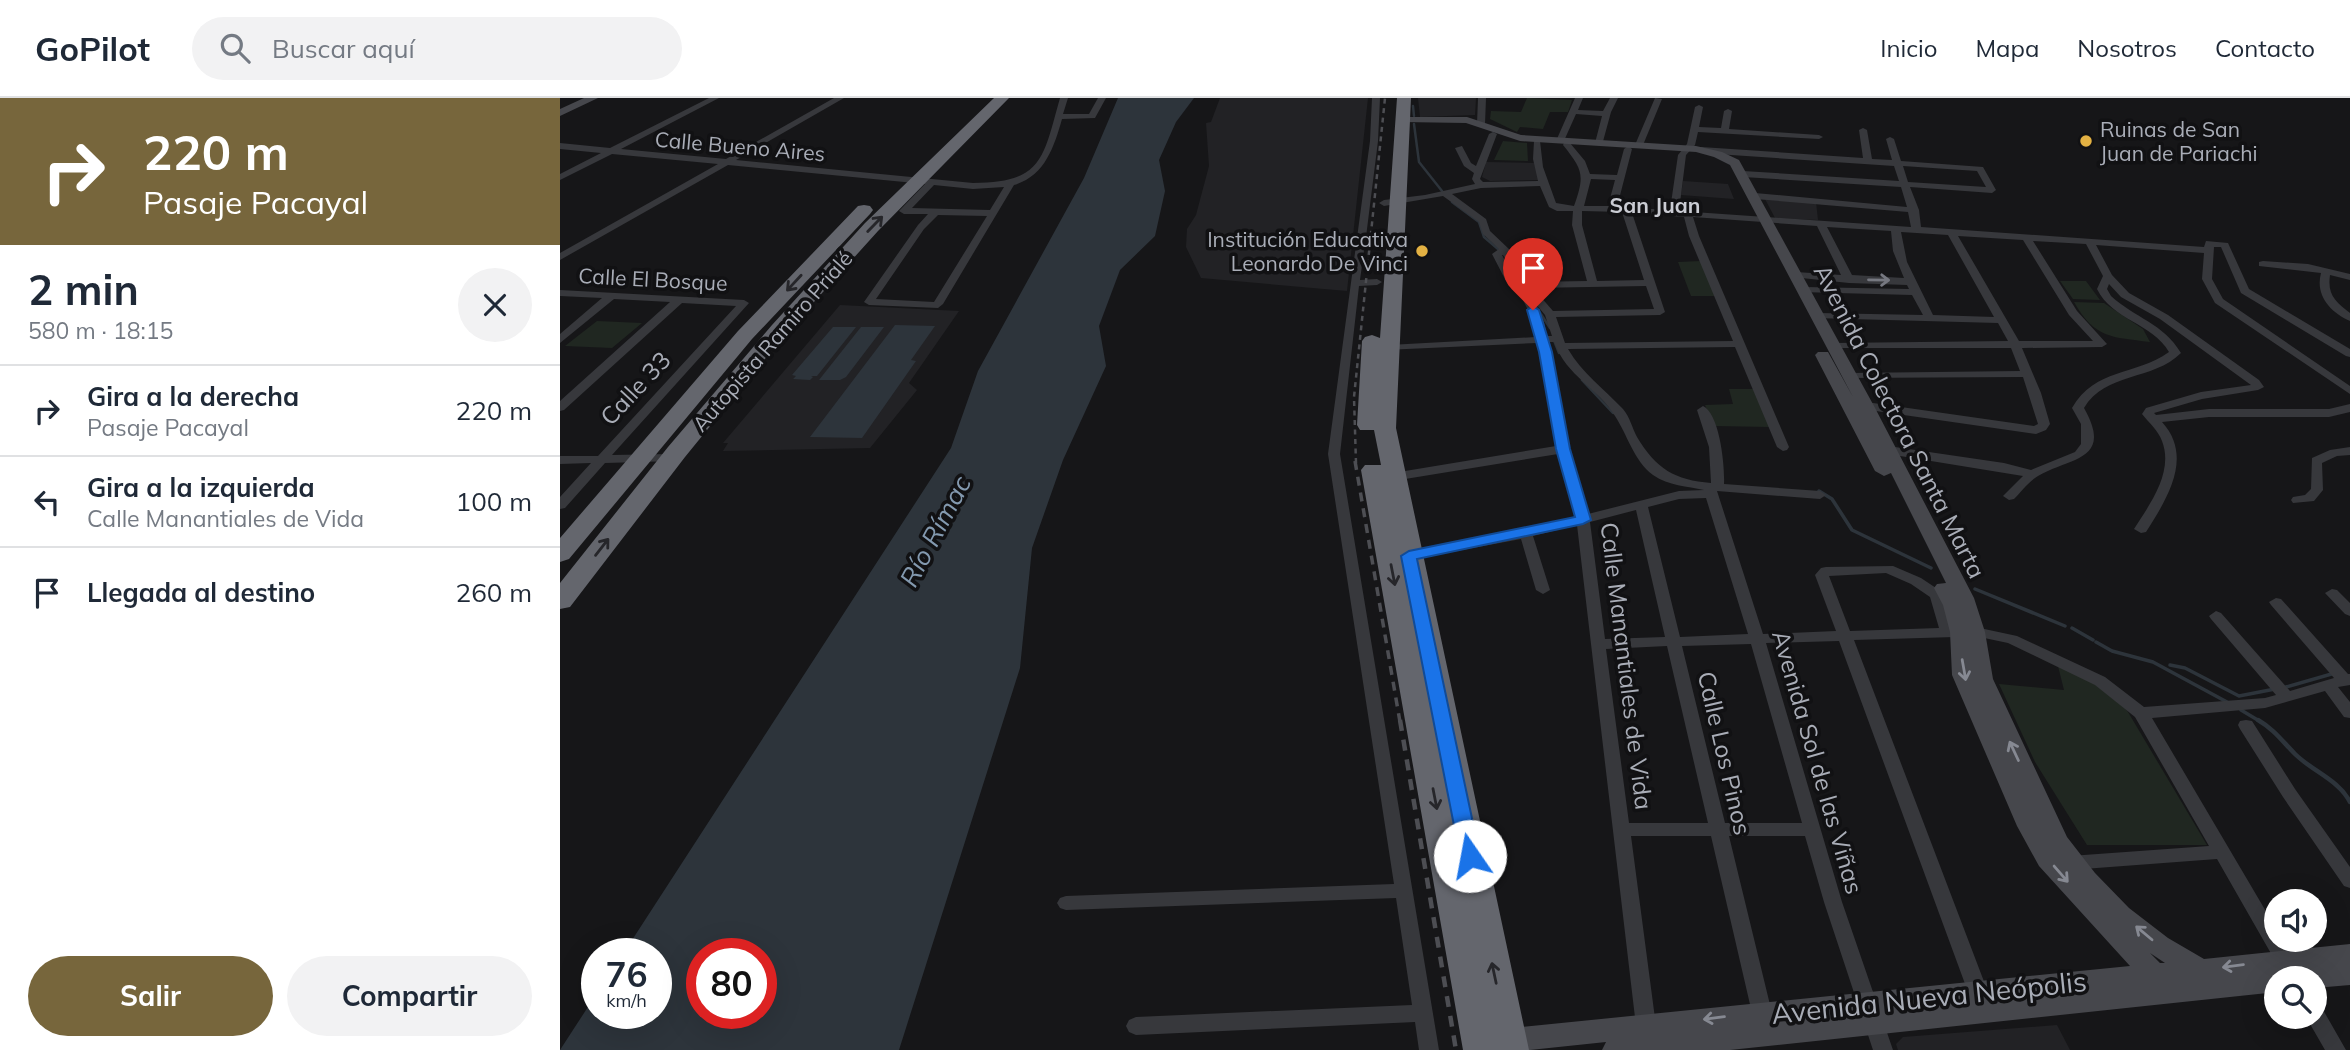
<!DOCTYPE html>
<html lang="es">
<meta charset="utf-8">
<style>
body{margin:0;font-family:Mulish,sans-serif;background:#f2f2f3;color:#1f2937;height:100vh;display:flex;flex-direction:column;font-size:26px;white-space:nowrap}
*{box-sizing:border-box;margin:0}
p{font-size:23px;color:#747a83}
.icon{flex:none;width:38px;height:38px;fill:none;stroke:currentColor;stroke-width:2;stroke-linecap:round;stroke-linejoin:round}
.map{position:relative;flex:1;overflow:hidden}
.sheet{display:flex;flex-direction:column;background:#fff;width:560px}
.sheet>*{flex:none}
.top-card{background:#77663c;color:#fff;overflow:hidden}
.tools{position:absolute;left:1704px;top:791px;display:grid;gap:14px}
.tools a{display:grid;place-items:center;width:63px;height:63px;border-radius:50%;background:#fff;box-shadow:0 7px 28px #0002;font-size:35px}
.speed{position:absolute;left:21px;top:840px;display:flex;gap:14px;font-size:35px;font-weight:700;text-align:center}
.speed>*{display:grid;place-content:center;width:91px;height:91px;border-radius:50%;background:#fff;box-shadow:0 7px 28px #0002;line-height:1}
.speed small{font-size:18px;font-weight:400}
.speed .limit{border:10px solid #d22;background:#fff;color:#111}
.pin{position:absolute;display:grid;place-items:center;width:60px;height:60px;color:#fff;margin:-72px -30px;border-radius:50% 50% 50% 0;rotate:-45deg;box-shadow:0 0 7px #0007}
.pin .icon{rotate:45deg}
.me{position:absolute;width:77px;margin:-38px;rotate:348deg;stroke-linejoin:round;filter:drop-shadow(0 0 5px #0008)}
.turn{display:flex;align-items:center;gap:24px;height:147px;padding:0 28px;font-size:32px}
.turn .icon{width:91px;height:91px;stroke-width:2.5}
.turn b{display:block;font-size:49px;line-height:60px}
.round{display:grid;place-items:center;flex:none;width:74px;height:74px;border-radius:37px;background:#f2f2f3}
.headline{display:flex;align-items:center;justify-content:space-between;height:119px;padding:0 28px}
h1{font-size:42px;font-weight:700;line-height:52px}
.action{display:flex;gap:14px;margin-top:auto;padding:14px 28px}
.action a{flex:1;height:80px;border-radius:42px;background:#77663c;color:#fff;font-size:28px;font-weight:700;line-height:80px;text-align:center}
.action a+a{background:#f2f2f3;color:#1f2937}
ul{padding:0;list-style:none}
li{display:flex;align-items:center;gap:21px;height:91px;padding:0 28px;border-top:2px solid #e0e1e3}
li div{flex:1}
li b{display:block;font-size:26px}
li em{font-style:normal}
header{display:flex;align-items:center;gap:42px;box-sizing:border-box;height:98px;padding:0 35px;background:#fff;border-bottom:2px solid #e0e1e3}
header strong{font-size:33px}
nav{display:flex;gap:38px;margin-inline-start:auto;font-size:24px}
.search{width:490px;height:63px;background:#f2f2f3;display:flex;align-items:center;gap:18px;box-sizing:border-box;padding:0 24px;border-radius:38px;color:#747a83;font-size:26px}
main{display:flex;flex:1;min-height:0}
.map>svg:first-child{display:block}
.built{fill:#222225}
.green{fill:#202721}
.water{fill:#2d343b;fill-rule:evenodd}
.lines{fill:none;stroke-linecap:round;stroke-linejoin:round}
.stream-far2{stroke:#2d343b;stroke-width:2.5}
.stream-far1{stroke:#2d343b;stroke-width:3.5}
.stream{stroke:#2d343b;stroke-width:4.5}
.street{fill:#37383c;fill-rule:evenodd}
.secondary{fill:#46474c;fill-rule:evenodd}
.highway{fill:#64666d;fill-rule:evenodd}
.rail-far2{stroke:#4d4e53;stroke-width:2.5;stroke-dasharray:5 4.5;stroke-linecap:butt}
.rail-far1{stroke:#4d4e53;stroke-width:3.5;stroke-dasharray:9 7;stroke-linecap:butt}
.rail{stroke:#4d4e53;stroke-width:4.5;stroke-dasharray:11 9;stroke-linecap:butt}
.oneway{stroke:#26262a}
.oneway2{stroke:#767880}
.oneway3{stroke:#868992}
.route{fill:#1a73e8;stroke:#114b97;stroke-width:2}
.poi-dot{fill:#e3b143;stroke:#111113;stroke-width:2.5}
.labels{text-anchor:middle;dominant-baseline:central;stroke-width:7;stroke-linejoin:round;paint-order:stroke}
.far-poi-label{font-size:21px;fill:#a9adb7;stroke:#111113;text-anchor:start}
.far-street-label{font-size:21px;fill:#a9adb7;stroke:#111113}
.far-neighbourhood-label{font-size:21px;font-weight:bold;fill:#caccd3;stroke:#111113}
.street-label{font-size:24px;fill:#a9adb7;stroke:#111113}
.water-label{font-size:26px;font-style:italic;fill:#8399af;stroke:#111113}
.near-street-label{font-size:28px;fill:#a9adb7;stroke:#111113}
</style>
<header>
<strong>GoPilot</strong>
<div class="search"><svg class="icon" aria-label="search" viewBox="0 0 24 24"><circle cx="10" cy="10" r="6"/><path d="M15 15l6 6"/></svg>Buscar aquí</div>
<nav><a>Inicio</a><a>Mapa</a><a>Nosotros</a><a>Contacto</a></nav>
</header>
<main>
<section class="sheet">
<div class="top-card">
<div class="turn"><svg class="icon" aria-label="right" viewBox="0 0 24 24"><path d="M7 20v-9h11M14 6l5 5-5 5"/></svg><div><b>220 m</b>Pasaje Pacayal</div></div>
</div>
<div class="headline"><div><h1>2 min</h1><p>580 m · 18:15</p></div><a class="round"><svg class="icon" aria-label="close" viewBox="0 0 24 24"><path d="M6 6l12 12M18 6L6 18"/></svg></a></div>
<ul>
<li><svg class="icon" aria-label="right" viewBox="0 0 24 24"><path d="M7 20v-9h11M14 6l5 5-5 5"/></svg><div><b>Gira a la derecha</b><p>Pasaje Pacayal</p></div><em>220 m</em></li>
<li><svg class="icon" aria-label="left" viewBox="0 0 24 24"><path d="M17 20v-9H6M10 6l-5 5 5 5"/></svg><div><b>Gira a la izquierda</b><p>Calle Manantiales de Vida</p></div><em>100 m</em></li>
<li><svg class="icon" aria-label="arrive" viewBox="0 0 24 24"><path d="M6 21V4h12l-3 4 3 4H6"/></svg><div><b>Llegada al destino</b></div><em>260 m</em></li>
</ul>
<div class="action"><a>Salir</a><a>Compartir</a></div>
</section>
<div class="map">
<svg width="1790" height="952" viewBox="0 0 1790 952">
<rect width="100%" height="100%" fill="#161618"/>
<path class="built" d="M660,0h148l-21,193 -146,-13 -15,-31 1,-18 9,-14 13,-49 -3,-43 5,-1z
M858,0h58l-1,17 -55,2z
M926,64l48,1 5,17 -49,1 -8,-4z
M1123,83l45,3 6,15 -53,-4z
M1205,101l51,3 2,18 -43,-2z
M280,207l119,6 -50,72 8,7 -47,58 -147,3 5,-8h-5z
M1497,927l13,25h-172l-2,-6 7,-7z"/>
<path class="green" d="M967,0l45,2 -4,12h-18l-7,17 -23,-2 -3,5 -27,-13 1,-8 30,1z
M943,43l24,2 1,18 -34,-1z
M1141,163l15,35h-25l-13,-34z
M1500,183h26l14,19 -27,-1z
M1514,204l30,1 39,26 7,13c-38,-5 -55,-3 -76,-40z
M37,223l45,2 -30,25 -47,-2z
M1169,291h25l16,38 -56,-1 -9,-21 28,-1z
M1498,568l48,20 22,26 79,133h-120l-52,-83 -36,-78 65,6z"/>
<path class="water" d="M558,0h76l-18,24 -17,38 6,31 -10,45 -35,34 -21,56 7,40 -43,94 -31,88 -12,120 -121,382h-339l37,-57v20h59v-59h-33l328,-506 27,-77 106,-193zM142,856h59v59h-59z
M335,227l40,1 -24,34 5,1 -54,77 -52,-1z
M273,229h23l-39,49h-6l2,1 -3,3 -17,-1 3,-3 -4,-1z
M301,229h23l-38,50 -6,3h-21z"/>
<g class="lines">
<path class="stream-far2" d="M853,8l1,10
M854,26l5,38 23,29
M892,104l27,20 5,15 14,12
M975,207l15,23
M993,240l6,15
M1022,282l31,33"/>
<path class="stream-far1" d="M1259,393l13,8 20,31 79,38
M1415,491l90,37
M1512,530l21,12
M1536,544l16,9 41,11 74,40
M1610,567l15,3 54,28 36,-7
M1726,589l49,-14
M1681,612l20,12"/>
<path class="stream" d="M1698,622c17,10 24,21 37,34 17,17 44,26 55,48"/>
<path class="street" d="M149,0h10l-98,51 105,10 108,-61h10l-108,62 237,23c70,0 70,-25 87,-85h8l-5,16h26l9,-16h8l-11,20 -33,1c-8,28 -17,57 -48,66l-71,119 -5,4 -69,-3 -5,-3 54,-77 10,-11h-24l-5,-3 26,-27 -197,-19 -168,95v-7l158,-89 -106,-10 -52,26v-6l41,-21 -41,-4v-6l50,5zM374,87l39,4 31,-2 -14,23 -78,-2zM378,117l49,1 -53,86 -58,-3 48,-70z
M812,0h8l-2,43 -12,96h15l5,3 -5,3h-16l-5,37 17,-1 5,3 -5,3 -18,1 -19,168 99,596h-20l-4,-28 -279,13 -7,-3 -3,-6 3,-6 7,-3 276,-12 -16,-107 -330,12 -6,-2 -3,-5 3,-5 6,-2 328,-12 -66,-430 42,-313z
M918,0h8l-1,26 -4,2 -4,-2z
M1015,0h8l-5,12 25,1 7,-13h8l-7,14 -9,33 -7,-2 7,-27 -26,-2 -13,29 -7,-2z
M1095,0l7,1 -19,46 -7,2 -1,-2z
M1139,7l4,2 -4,20 22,1 3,-17 4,-2 4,2 -3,18 90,6 4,2 -4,2 -121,-7 -3,13 -9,10 -7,56 232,16 -3,-15 -153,-13 -5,-3 5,-3 152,14 -6,-20 -158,-10 -4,-3 4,-3 156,10 -5,-15 -193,-13 -4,-3 4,-3 162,11 -4,-28 4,-2 4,2 5,29 20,1 -6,-21 4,-2 4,2 7,22 82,6 13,23 -4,3 -82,-6 9,23 2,17 283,20 2,-6 22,2 21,46 101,60v8l-4,-1 -105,-63 -20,-46h-7l-2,32 11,20 127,87v8l-135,-91 -13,-24 2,-26 -108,-8 16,30 17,18 39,22 91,65 5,7 -6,3 -56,9 -48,14 2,2 53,-6h120l21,-5v8l-21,5h-120l-47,5c32,35 5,77 -16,110l-5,1 -7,-4c16,-25 40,-57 28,-88 -4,-11 -13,-18 -20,-27l4,-6 55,-16 50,-7 -91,-66 -39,-22 -12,-13 -2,5 4,7c24,22 52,27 70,57 -28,28 -76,19 -97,55 30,53 -14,49 -46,68 -9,5 -17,16 -24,23l-5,1 -6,-4 20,-20 -135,-22 -6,-4 6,-4 116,17 27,7 44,-18 6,-8v-20l-9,-16c23,-40 63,-32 97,-56 -17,-29 -57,-32 -72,-63l6,-13 -17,-32 -53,-3 44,70 30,33 -5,3 -80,1 19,45 9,31 -4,6 -10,4 -174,-25 -2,-3 6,-4 168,24 4,-2 -15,-47 -178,1 -2,-2 6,-3 171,-2 -9,-23h-182v-4l4,-1 175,-2 -10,-18 -184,-5 -1,-2 5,-3 105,2 -11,-20 -112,-3 -1,-2 5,-3 105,2 -2,-4 -58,-2 -57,-6 -1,-2 5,-3 45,3 -24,-49 -124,-9 6,19 90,211 -2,3 -4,1 -6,-4 -42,-100 -167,2c14,24 36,40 55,60 7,8 9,19 14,28 19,32 38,43 74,46l-2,-36 -12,-37 6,-4c17,8 22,61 21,78l96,7 6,4 -6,4 -103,-8 46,143 73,-3 -21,-56 6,-7 5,-1 67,-1 28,12 21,14 12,35 6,2 2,3 -7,5 -101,3 134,352 -3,6 -7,2 -7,-2 -3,-6 -129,-351 -73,2 76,259 51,148h-20l-49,-148 -19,-66h-76l43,177 -3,6 -7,2 -7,-2 -3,-6 -41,-177h-80l25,190 -3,6 -7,3 -7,-3 -3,-6 -59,-501 -44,11 17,54 -7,4 -7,-4 -15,-51 -112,21 -7,-4 7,-4 117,-22 50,-13 -18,-63 -165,27 -6,-4 6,-4 163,-27 -19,-103 -152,7v-4l4,-1 147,-8 -2,-15 -12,-24 -15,-15 -15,-29 7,-5 -16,-15 -4,-12 -36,-26 -59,10 -5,-3 5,-3 41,-5 50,-11 -3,-5 2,-6 -10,-7 -9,-18 7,-2 9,17 5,3 13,-32 4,-2 4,2 -17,45 3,3 55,-1 -5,-22 1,-18h6l3,26 13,36 18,3c11,-31 9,-36 -11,-61l1,-2h6l15,18 5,13 27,1 7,-26 4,-3 4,3 -15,58 53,3 8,-55 9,-11 8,-37zM1343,68l74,5 9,16 -78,-5zM1031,81l24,1 -7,26h-24zM980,88l9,21 8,4h16l-1,14 15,56 -59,1 -18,-32 -20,-19 -4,-12 -34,-25 29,-6zM1022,113l40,1 22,68 -47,1 -15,-56zM1072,115l52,4 5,19 44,105 -168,2 -9,-26 104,-2 5,-3zM1267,129l64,4 2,20 11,27 -52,-3zM1341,134l47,3 46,82 -61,-2 -26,-53zM1398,138l65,4 46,75 24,26h-74zM942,157h1l17,30 -4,-4zM1086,188l8,23 -101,2 -20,-23zM975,205l10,12 7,21h-5l-3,-14zM988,244h6c13,35 44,46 61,74 12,18 19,45 38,59 16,11 34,11 51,15l-25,1 -91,23 -19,-65zM1146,400l42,136 -68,3 -32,-130 31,-8zM1076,412l29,127 -60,2 -15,-117zM1326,475l25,11 19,13 9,31 -89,3 -21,-55zM1191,546l51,179h-77l-43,-177zM1107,548l41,177h-79l-23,-174z
M1703,163l45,3 42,10v6l-20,-5c-3,20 6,27 20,38v8c-20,-9 -35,-26 -29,-48l-62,-7v-4z
M0,192l184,10 5,3 -137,152 59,-1 4,1 2,3 -2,3 -70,2 -40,45 -5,1v-12l31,-34 -31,1v-8h38l138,-150 -54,-3 -118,107 -4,1v-10l110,-99 -56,-3 -54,44v-9l42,-36 -42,-2z
M1790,349v8l-13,1 -15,7 1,27 -9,11 -21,2 -2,-3 2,-3 12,-2 6,-6 1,-31 18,-8z
M1772,491l5,1 13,13v13l-5,-2 -20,-21z
M1716,500l5,1 67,75h2v11l-12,2 12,15v16l-6,-1 -19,-26 -60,17 -113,10 125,212v10h6l22,38h-20l-68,-119 -147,11 -6,-2 -3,-5 3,-5 6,-2 139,-10 -74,-129 -40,-32 -87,-42 -38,-8 -2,-3 7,-5 42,9 88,41 39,30 121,-9 11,-3 -65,-76 -2,-3 7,-5 5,2 69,78 44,-13 -63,-73 -2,-3z
M1686,622l6,1 43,68 55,78v21l-6,-2 -61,-89 -43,-68 -2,-4 2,-4z
M1755,908l7,2 24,42h-21l-19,-33h9z"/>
<path class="secondary" d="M24,0h14l-38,18v-7z
M838,19h69l54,18 175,11 26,6 17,8 135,246 100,192 11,34 8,47 74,158 28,36 34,35 39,30 36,21 146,-15v41l-35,3v-10h-38v14l-547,58h-128l4,-8 -76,8 -39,-1 -4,-8 4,-8 10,-4 629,-63 -91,-100 -22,-40 -65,-151 -2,-43 -7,-27 -9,-17 3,-4 9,-1 -55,-110 -7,3 -9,-5 -60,-116 3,-3h10l25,45 -123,-232 -16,-8 -18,-5 -176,-11 -54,-18 -64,-1 -4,-1zM1590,855l15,10h-5zM1724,874h8l-3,6z"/>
<path class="highway" d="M434,0h15l-131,133 -92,102 -101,124 -115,150 -10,2v-26l108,-136 104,-122 93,-102z
M837,0h14l-15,330 133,622h-66l-102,-580 4,-5h16l-7,-35h-14l-3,-5 5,-84 3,-4 7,-2 8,3z
M304,107l6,1 3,4 -3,4 -118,125 -183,220 -9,3v-24l178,-207 120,-125z"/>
<path class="rail-far2" d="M796,365l-2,-66 31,-299"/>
<path class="rail-far1" d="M795,363l45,261"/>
<path class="rail" d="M840,622l56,330"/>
</g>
<defs><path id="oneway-shaft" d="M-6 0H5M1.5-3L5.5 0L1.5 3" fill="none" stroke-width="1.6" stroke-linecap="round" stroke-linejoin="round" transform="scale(1.75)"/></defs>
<g class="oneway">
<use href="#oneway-shaft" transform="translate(315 126) rotate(-46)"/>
<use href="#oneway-shaft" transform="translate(234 185) rotate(133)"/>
<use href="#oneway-shaft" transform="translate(42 449) rotate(-52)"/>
<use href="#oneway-shaft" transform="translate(833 477) rotate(79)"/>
<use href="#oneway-shaft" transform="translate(875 701) rotate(79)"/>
<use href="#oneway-shaft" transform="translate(934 875) rotate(-102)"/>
</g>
<use class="oneway2" href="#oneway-shaft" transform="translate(1319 182) rotate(1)"/>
<g class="oneway3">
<use href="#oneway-shaft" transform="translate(1404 572) rotate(80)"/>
<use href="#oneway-shaft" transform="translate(1454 653) rotate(-115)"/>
<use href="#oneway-shaft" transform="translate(1501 776) rotate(49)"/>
<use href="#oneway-shaft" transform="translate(1584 835) rotate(-140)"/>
<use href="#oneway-shaft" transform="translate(1673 868) rotate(173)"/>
<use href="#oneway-shaft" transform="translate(1154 920) rotate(173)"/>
</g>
<path class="route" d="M973,208l6,4 13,42 18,97 21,71 -8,4 -166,35 63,297 -3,6 -7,2 -7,-2 -3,-6 -59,-300 8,-5 166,-34 -19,-68 -17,-97 -12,-42z"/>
<g class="poi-dot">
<circle cx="1526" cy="43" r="7"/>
<circle cx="862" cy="153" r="7"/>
</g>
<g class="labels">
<g class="far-poi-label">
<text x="1540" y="31">Ruinas de San<tspan x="1540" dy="24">Juan de Pariachi</tspan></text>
<text x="848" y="141" text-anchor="end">Institución Educativa<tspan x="848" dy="24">Leonardo De Vinci</tspan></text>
</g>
<g class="far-street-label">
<text transform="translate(180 48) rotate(5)">Calle Bueno Aires</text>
<text transform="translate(93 181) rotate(3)">Calle El Bosque</text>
<text transform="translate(212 243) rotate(-49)">Autopista Ramiro Prialé</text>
</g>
<g class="far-neighbourhood-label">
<text x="1095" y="107">San Juan</text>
</g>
<g class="street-label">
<text transform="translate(75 290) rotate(-47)">Calle 33</text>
<text transform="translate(1340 323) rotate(63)">Avenida Colectora Santa Marta</text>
<text transform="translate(1067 568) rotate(83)">Calle Manantiales de Vida</text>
<text transform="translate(1165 655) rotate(77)">Calle Los Pinos</text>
<text transform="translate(1258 664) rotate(74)">Avenida Sol de las Viñas</text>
</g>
<g class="water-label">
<text transform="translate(375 433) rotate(-62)">Río Rímac</text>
</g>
<g class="near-street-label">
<text transform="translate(1369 899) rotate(-6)">Avenida Nueva Neópolis</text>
</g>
</g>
</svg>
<div class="tools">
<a><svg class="icon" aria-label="sound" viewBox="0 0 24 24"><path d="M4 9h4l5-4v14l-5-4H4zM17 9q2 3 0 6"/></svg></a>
<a><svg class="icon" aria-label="search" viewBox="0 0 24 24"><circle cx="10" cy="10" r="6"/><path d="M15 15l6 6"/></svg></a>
</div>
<div class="speed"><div>76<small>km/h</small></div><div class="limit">80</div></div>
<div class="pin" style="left:973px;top:212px;background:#d93025"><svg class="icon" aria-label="arrive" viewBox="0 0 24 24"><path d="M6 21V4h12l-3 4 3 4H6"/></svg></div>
<svg class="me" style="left:910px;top:758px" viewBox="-20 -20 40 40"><circle r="19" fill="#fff"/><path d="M0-13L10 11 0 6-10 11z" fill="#1a73e8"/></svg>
</div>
</main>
